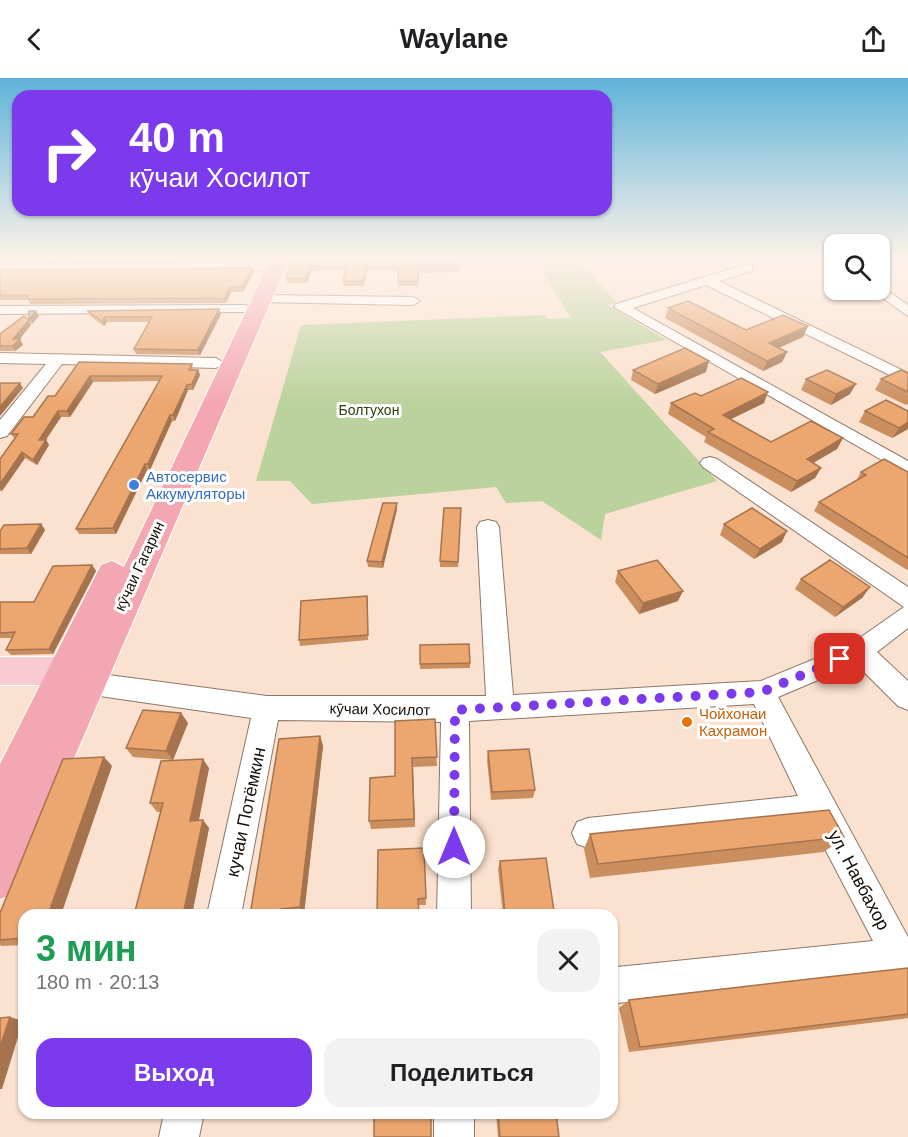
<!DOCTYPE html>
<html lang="ru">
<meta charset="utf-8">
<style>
body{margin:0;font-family:Helvetica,sans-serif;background:#f2f2f2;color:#202124;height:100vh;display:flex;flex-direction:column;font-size:22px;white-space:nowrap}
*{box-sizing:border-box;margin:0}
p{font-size:20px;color:#757577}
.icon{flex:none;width:33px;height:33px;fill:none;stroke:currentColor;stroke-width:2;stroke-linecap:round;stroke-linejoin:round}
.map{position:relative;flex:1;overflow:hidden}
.details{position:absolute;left:18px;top:831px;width:600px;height:210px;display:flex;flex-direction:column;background:#fff;border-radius:18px;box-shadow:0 2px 4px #0004}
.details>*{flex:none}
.guide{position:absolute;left:12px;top:12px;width:600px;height:126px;border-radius:18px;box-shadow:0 2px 4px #0004;background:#7c3aed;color:#fff;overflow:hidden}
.fabs{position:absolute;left:824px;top:156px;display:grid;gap:12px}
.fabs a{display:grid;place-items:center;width:66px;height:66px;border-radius:12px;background:#fff;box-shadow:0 2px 4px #0004;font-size:30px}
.pin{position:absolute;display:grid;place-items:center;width:51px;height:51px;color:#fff;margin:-26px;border-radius:12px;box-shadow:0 3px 9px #0006}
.me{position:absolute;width:66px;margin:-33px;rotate:0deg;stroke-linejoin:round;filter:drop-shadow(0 0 4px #0008)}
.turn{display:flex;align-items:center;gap:21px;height:126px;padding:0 18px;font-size:27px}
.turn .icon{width:78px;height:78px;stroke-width:2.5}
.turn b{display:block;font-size:42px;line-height:51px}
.round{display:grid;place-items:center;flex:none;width:63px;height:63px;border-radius:18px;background:#f2f2f2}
.head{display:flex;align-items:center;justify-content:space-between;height:102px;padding:0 18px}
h1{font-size:36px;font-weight:800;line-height:45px;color:#1e9e55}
.action{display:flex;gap:12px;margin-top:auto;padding:12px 18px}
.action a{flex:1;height:69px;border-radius:18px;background:#7c3aed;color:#fff;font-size:24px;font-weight:800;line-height:69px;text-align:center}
.action a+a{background:#f2f2f2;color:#202124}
header{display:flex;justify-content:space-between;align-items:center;height:78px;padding:0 18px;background:#fff;font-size:27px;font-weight:800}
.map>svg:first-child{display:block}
.green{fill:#bad29c}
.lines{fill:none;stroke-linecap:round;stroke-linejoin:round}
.minor-casing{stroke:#8d7666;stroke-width:2}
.major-casing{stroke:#fff;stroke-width:2}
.highway-casing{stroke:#fff;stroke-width:2}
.minor{fill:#fff;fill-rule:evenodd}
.major{fill:#f8cad1;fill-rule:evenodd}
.highway{fill:#f3a7b3;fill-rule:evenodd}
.wall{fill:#cb8f5f}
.shaded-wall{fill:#a5744e}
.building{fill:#eca66f;stroke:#a5744e;stroke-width:1.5}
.route{stroke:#7c3aed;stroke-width:10;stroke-dasharray:0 18}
.shop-dot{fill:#3f7fe0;stroke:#fff;stroke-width:2}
.food-dot{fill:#e8710a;stroke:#fff;stroke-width:2}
.labels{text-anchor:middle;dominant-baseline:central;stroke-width:6;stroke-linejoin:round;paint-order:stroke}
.far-park-label{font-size:14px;fill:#2b3f05;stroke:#fff}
.shop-label{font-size:15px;fill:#366cbe;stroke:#fff;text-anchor:start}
.street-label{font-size:15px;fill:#160e08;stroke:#fff}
.food-label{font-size:15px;fill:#c56008;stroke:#fff;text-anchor:start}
.near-street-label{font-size:18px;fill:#160e08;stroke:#fff}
</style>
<header><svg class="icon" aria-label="back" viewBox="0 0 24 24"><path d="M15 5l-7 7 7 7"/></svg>Waylane<svg class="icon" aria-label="share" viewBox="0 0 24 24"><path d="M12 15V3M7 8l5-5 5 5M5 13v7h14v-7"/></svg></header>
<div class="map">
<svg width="908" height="1059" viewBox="0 0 908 1059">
<rect width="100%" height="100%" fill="#fbe1cf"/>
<path class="green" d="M540,179h63l-22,7 35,38 -8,3 58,35 -66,12 117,129 -112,33 -4,26 -59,-39 -36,2 -10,-16 -184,17 -22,-23h-34l45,-156 244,-10 2,4 24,-1 -27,-43z"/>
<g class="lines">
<g class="minor-casing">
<path id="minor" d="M275,179h191l7,4 -7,4 -186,-2 -5,-1z
M824,179h10v6z
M265,185l7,4 -2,3 -270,3v-8z
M747,186l5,1v6l-33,10 189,92v11l-202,-99 -73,23 275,153v14l-294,-168 2,-3z
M879,207l29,20v11l-34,-24 -2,-2h7z
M262,217l151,2 7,4 -7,4 -156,-3 -2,-3z
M244,227l5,1 2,3 -2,3 -249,2v-8z
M0,275l216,5 8,5 -8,5 -154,-4 -55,72 -7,2v-18l46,-56 -46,-1z
M710,379l7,2 191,128v41l-31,24 31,29v29l-10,-4 -42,-42 -78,33 130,240v53l-13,-5 -5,-10 -273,28 -5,-2v-32l5,-2 256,-26 -61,-117 -224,24 -11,-4 -5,-11 5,-11 11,-4 210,-22 -44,-92 -285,17 2,194h-34l4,-193 -163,-2 -37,195h-34l44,-197 -165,-24 -9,-3 -4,-8 4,-8 9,-3 181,24h219l-9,-169 3,-5 8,-2 8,2 3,5 14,168 248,-14 90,-37 53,-37 -201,-140 -3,-4 3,-4z
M164,1035h40l-5,24h-40z
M434,1035h40v24h-40z"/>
</g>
<g class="major-casing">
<path id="major" d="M0,579h88l11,4 5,10 -5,10 -11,4h-88z"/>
</g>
<g class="highway-casing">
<path id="highway" d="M272,179h18l-274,636 -16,6v-135l101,-199 11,-4 12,6z"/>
</g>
<use href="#minor" class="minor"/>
<use href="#major" class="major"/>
<use href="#highway" class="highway"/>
</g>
<path class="wall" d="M0,179h261l-2,4 -259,2z
M293,183l166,1v10l-40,1 -1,13h-20l1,-15 -32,-1 -3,16h-20l-1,-5 3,-11 -35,1 -4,12h-20l-1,-5z
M253,190l1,4 -11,20h-12l-5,11 -196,1 -2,-4h-28v-30z
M668,230l78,22 62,-4 -5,11 -25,11 9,4 -5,10 -19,9 -98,-53z
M88,233l133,3 -21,41 -64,-1 -2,-5 15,-27h-42l-3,4 -14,-10z
M29,242l2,5 -12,14 4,6 -8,6h-15v-17z
M79,284l113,2 1,6h5l2,5 -7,15h-5l-13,31h-3l-22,49h-3l-31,64h-37l-3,-5 83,-148 -66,1 -23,35h-9l-15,23 3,5 -12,20 -12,-7 -23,33h-2v-32l15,-20 -4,-5 22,-17 22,-21z
M633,292l73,2 -51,22 -24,-14z
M908,295v31l-2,1 -31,-15 6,-11z
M806,301l44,15 -19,11 -30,-15z
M701,318l63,7 -33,16 40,23 72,-4 -6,11 -24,14 8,5 -6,10 -24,14 -87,-50 2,-5 -38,-23 3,-11z
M865,333l43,18 -16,9 -33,-16z
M861,394h47v97l-1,1 -93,-59 5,-9 37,-21z
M461,430l-3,59h-18v-6z
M397,431l-14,59 -15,-1 -1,-6z
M41,446l4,6 -14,24h-31v-23z
M724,446l58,18 -28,17 -34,-24z
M92,487l4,6 -43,83 -42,1 -5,-5 6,-12h-12v-36h34z
M618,493l60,30 -39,13 -24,-32z
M801,501l69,8 -8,11 -27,19 -40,-28z
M367,518l1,44 -68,6 -1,-6z
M470,585v5l-50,1v-5z
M181,635l7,10 -15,37 -40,-3 -7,-9z
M435,641l2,47 -24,1 2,60 -44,2 -2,-8 26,-45z
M320,658l3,10 -19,168 -18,1h-36z
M488,673l47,39 -2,8 -42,2 -4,-40z
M112,688l-88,149v30l-22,1 -2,-1v-32z
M209,690l-10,52 10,8 -17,87h-58l26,-103h-3l-7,-9z
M590,756l254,3 -20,15 -234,26 -6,-29z
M424,770l2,57h-7v10h-42z
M500,783l54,50 -2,4h-49l-5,-46z
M908,890v50l-6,1 -273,33 -10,-44 10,-8z
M496,1035h60l3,24h-61z"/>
<path class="shaded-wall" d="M310,188l1,5 -4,12 -1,-5z
M366,188l1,4 -3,16 -1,-5z
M253,190l1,4 -11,20 -1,-5z
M230,209l1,5 -5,11 -1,-5z
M219,231l2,5 -21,41 -2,-5z
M36,233l3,5 -7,8 -3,-5z
M105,239l2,5 -3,4 -2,-5z
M29,242l2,5 -13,16 2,-2 3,6 -8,6 -3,-5 1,-7z
M808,248l-5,11 -38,17 4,-11z
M787,274l-5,10 -19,9 4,-10z
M709,283l-3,11 -51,22 3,-10z
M198,292l2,5 -7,15 -1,-6z
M90,298l3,6 -23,35 -3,-6z
M20,305l3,5 -23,28v-9z
M856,306l-6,10 -19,11 5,-11z
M187,307l1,5 -13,31 -2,-6z
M768,314l-4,11 -45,22 4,-10z
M58,333l3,6 -19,28 -3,-5z
M170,337l2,6 -22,49 -2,-6z
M908,344v7l-16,9 7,-10z
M843,360l-6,11 -36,21 6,-11z
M46,362l3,5 -12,20 -4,-5z
M22,374l3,6 -23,33 -2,-3v-4z
M145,386l2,6 -31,64 -3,-6z
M821,390l-6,10 -24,14 6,-11z
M397,425v6l-14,59 -1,-6z
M41,446l4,6 -14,24 -4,-6z
M787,453l-5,11 -28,17 6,-10z
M92,487l4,6 -43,83 -4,-5z
M870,509l-8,11 -27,19 8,-10z
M683,513l-5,10 -39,13 4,-11z
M367,518l1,5v39v-5z
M181,635l7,10 -15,37 -7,-9z
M320,658l3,10 -19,168 -4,-7z
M104,679l8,9 -51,149h-13z
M412,680l1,9 2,60 -1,-8z
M203,681l6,9 -12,61 -7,-8z
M203,742l6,8 -17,87h-9z
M281,831l5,6h-5z
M10,939l13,4 -21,68h-2v-42z"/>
<path class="building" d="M0,179h141l-141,1z
M293,183l166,1v5l-40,1 -1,13h-20l1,-14 -33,-1 -3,15h-20l4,-15h-37l-4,12h-20z
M253,190l-11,19h-12l-5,11 -197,1 -1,-4h-27v-25z
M688,223l58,29 37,-15 25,11 -39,17 18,9 -20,9 -99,-53z
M219,231l-21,41 -64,-1 18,-32h-47l-3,4 -14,-10z
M29,233h7l-7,8z
M24,238l5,4 -16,19h7l-8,7h-12v-12z
M685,270l24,13 -51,23 -25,-14z
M79,284l113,2 -3,6h9l-6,14 -5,1 -14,30h-3l-22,49h-3l-32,64 -37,1 86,-153h-72l-23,35h-9l-19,29h7l-13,20 -11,-8 -22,32v-25l18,-25h-7l13,-17h9l15,-21h7z
M827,292l29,14 -20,10 -30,-15z
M901,292l7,3v19l-27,-13z
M741,300l27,14 -45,23 48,27 40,-21 32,17 -36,21 14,9 -24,13 -89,-49 6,-3 -43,-26 24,-10 6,3z
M0,305h20l-20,24z
M886,322l22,11v11l-9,6 -34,-17z
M884,381l24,13v86l-89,-56 47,-27 -5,-3z
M383,425h14l-15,59 -15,-1z
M444,430h17l-3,54 -18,-1z
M752,430l35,23 -27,18 -36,-25z
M41,446l-14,24 -27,1v-18l4,-6z
M657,482l26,31 -40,12 -25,-32z
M830,482l40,27 -27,20 -42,-28z
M92,487l-43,84 -43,1 9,-18 -15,1v-31h34l19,-36z
M367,518l1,39 -69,5 2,-39z
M469,566l1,19 -50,1v-19z
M143,632l38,3 -15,38 -40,-3z
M435,641l2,38 -25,1 2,61 -45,2 1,-43 25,-2v-55z
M320,658l-20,171 -19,2v6h-31l29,-176z
M529,671l6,41 -43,2 -4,-41z
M104,679l-56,158h-24v23l-24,2v-27l63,-154z
M203,681l-13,62 13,-1 -20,95h-49l29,-112h-13l11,-42z
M829,732l15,27 -246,27 -8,-30z
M424,770l2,50 -8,1 1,16h-42l1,-65z
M546,780l8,53 -49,3 -5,-53z
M908,890v46l-268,33 -11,-47 198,-23z
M10,939l-10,30v-29z
M374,1035h57v24h-57z
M498,1035h58l3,24h-59z"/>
<linearGradient id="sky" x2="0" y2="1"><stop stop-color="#5fb4d9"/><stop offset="0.55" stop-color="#fdf2e9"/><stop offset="1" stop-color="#fdf2e9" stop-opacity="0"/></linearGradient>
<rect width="908" height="327" fill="url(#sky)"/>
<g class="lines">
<path class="route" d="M454,769l1,-137 307,-18 78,-33"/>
</g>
<circle class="shop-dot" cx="134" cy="407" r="6"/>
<circle class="food-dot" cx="687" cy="644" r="6"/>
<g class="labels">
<g class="far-park-label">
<text x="369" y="332">Болтухон</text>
</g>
<g class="shop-label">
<text x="146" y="398">Автосервис<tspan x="146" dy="17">Аккумуляторы</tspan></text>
</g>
<g class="street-label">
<text transform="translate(139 488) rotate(-65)">кӯчаи Гагарин</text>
<text transform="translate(380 631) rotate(1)">кӯчаи Хосилот</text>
</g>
<g class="food-label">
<text x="699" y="635">Чойхонаи<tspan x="699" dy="17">Кахрамон</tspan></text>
</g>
<g class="near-street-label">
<text transform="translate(246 734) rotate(-78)">кучаи Потёмкин</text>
<text transform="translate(859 802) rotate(62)">ул. Навбахор</text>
</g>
</g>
</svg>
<div class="fabs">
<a><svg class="icon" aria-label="search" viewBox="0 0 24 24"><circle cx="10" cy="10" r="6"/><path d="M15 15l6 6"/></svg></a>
</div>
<div class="pin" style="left:840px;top:581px;background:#d93025"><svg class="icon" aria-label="arrive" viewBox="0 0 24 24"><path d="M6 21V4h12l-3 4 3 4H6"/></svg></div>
<svg class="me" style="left:454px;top:769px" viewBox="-20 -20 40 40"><circle r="19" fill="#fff"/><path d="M0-13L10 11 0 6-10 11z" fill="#7c3aed"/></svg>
<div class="guide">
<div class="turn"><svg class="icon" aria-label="right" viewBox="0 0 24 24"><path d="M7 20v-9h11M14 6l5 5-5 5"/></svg><div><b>40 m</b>кӯчаи Хосилот</div></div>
</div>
<section class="details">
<div class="head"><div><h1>3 мин</h1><p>180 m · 20:13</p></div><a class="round"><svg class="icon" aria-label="close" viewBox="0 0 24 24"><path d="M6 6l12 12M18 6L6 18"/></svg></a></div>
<div class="action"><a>Выход</a><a>Поделиться</a></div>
</section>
</div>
